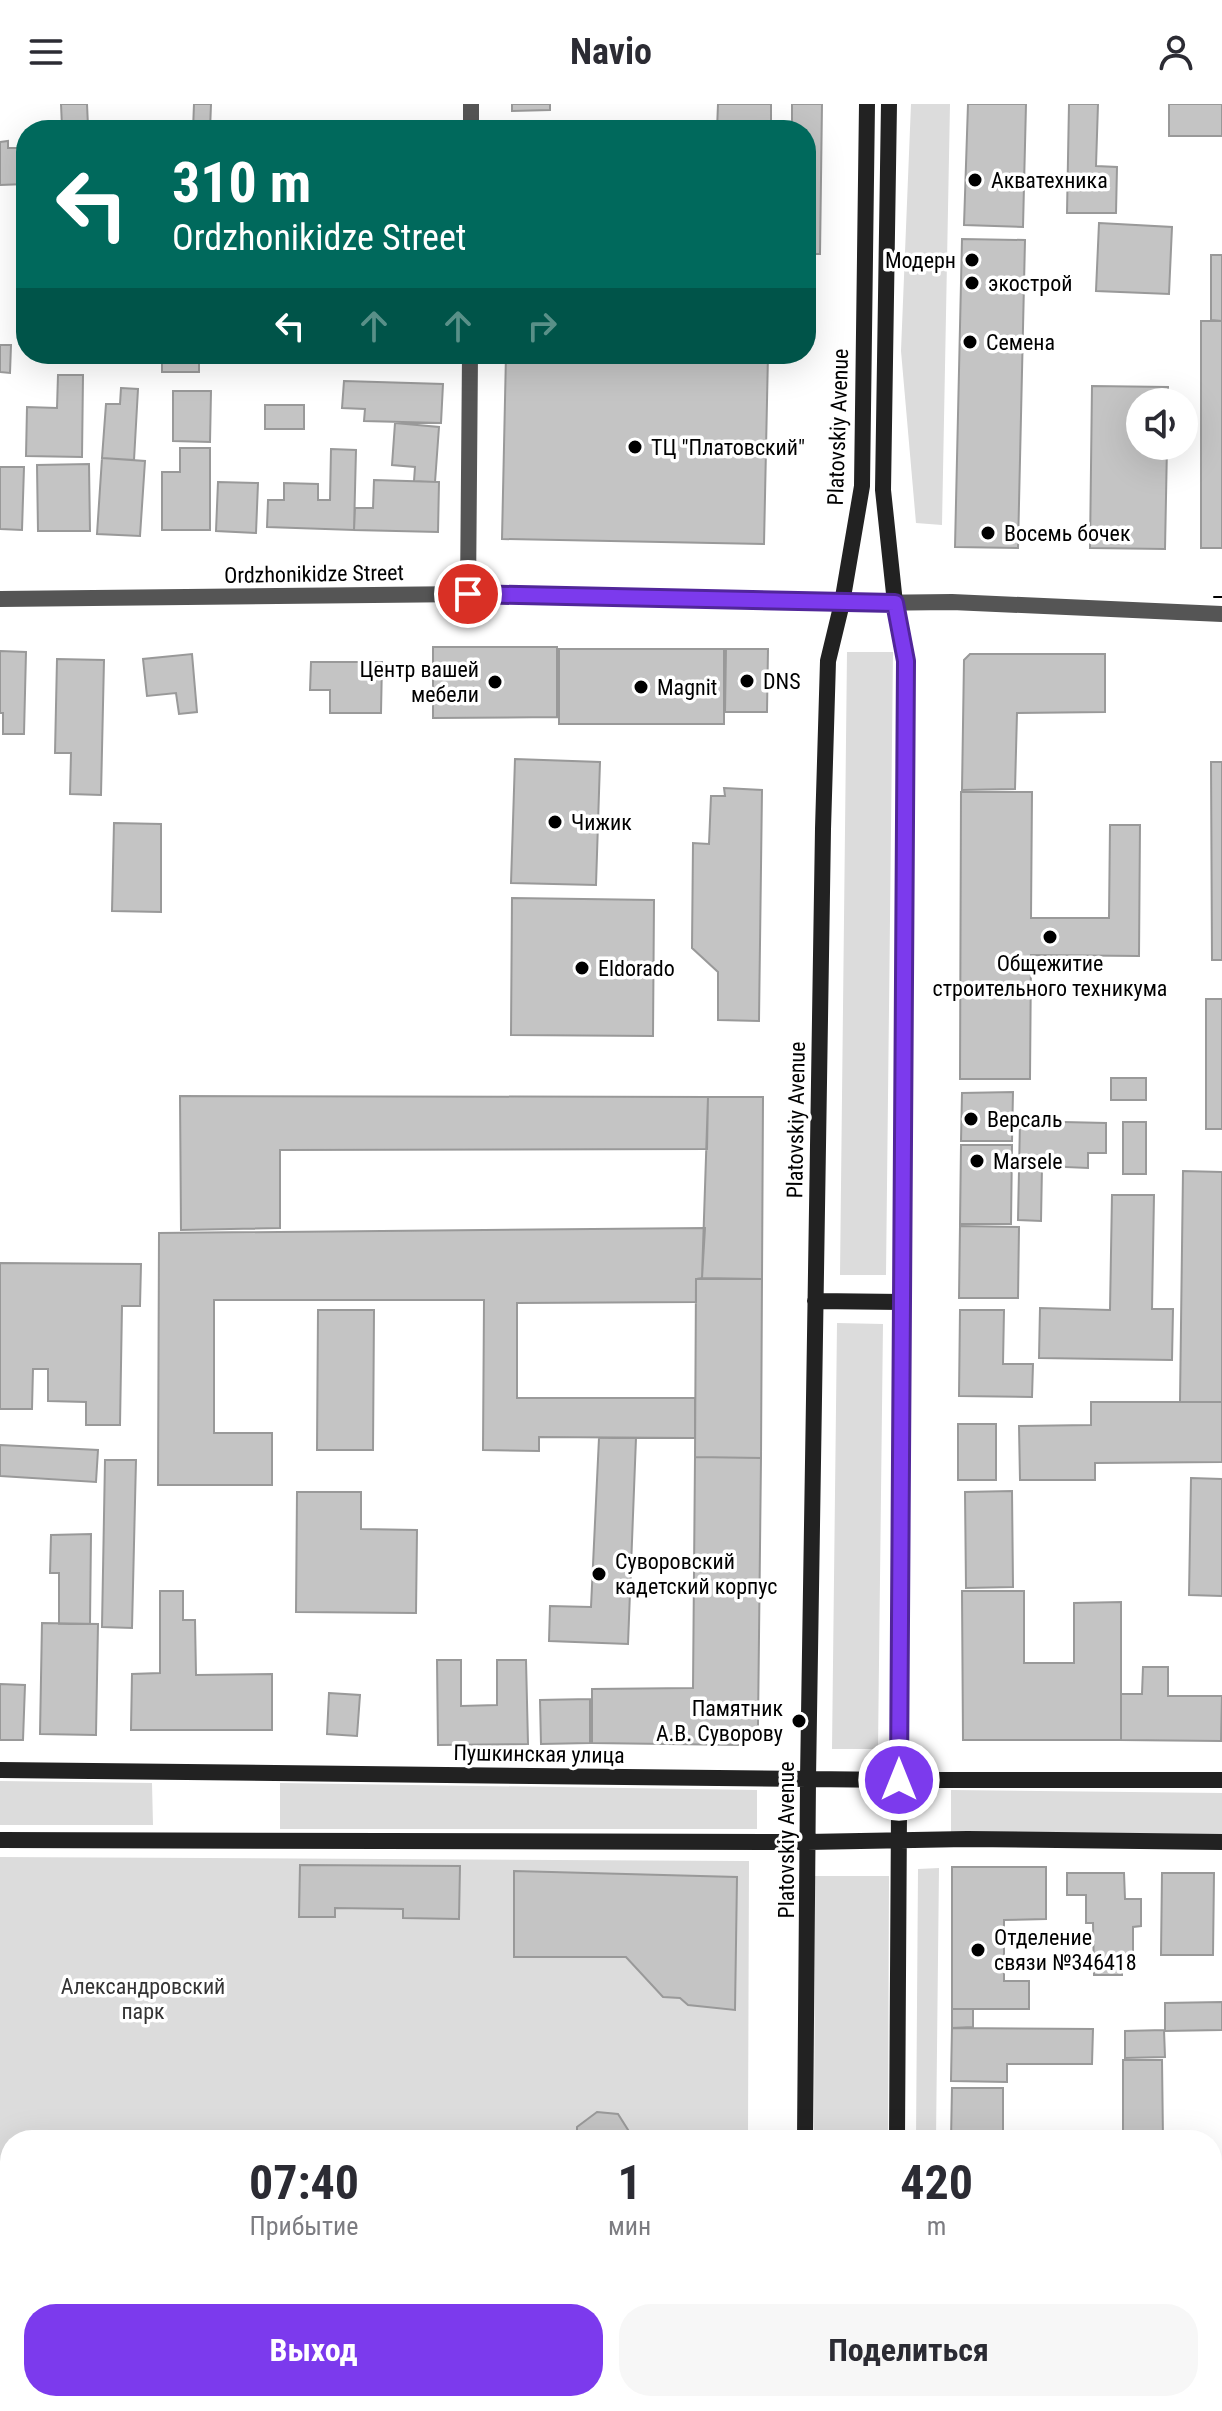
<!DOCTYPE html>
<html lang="ru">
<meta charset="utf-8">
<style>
body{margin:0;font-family:"Roboto Condensed",sans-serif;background:#f7f7f7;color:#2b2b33;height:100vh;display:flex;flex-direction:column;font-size:30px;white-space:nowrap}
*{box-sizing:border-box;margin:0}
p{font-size:26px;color:#7c7c81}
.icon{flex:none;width:44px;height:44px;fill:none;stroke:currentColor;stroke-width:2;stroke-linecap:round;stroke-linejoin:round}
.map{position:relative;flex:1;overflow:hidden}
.drawer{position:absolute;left:0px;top:2026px;width:1222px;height:282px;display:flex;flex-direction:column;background:#fff;border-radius:32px 32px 0 0;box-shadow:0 8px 32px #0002}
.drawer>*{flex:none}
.banner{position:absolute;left:16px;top:16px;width:800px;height:244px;border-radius:32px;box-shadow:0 8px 32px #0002;background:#00695c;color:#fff;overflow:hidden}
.buttons{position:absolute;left:1126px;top:284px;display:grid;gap:16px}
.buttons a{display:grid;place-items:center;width:72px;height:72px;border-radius:50%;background:#fff;box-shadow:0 8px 32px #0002;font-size:40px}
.pin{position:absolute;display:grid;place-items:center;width:68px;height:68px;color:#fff;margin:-34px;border:4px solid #fff;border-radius:50%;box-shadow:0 2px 8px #0007}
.me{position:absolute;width:88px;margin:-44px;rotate:0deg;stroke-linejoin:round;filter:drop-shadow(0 0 6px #0008)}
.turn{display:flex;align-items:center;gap:28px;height:168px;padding:0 24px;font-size:36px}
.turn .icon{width:104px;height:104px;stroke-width:2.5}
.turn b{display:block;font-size:56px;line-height:68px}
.lanes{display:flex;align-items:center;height:76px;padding:0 24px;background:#0003;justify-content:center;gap:40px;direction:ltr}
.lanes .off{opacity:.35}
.eta{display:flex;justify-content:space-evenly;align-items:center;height:136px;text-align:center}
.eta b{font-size:48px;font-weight:700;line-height:56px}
.cta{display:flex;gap:16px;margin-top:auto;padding:16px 24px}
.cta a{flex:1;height:92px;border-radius:32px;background:#7c3aed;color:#fff;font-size:32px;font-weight:700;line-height:92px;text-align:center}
.cta a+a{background:#f7f7f7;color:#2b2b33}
header{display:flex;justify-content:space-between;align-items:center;height:104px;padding:0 24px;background:#fff;font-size:36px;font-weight:700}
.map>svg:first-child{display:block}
.green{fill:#dcdcdc}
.building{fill:#c4c4c4;stroke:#999;stroke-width:2}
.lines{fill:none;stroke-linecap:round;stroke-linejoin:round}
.street{stroke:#555;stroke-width:16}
.secondary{stroke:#222;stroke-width:16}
.tram{stroke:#000;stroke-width:2}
.route-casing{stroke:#51269a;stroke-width:20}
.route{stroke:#7c3aed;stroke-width:14}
.poi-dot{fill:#000;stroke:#fff;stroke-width:3}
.labels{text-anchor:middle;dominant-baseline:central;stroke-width:7;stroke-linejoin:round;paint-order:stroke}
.poi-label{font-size:22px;fill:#000;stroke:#fff;text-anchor:start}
.street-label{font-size:22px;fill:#000;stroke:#fff}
.park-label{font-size:22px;fill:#333;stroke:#fff}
</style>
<header><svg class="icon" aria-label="menu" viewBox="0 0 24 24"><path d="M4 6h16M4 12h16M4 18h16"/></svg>Navio<svg class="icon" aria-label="person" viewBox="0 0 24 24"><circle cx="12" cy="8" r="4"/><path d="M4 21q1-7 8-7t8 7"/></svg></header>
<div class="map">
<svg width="1222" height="2307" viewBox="0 0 1222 2307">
<rect width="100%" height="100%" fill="#fff"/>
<path class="green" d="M911,0h39l-8,421 -26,-2 -15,-172z
M847,548h46l-7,623h-46z
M837,1219l46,1 -5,425h-46z
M0,1677l152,2 1,42h-153z
M280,1679l477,7v39h-477z
M951,1686l271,3v42l-271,-3z
M0,1753l749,4 -1,279h-738v76h-10z
M939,1764l-3,272h-20l2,-271z
M815,1772h74l-1,264h-74z
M0,2128h10v170h97v9h-107z
M680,2298h106v9h-106z
M814,2298h64v9h-64z"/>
<path class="building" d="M61,0h26l1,22 -26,1z
M194,0h17l-1,26h-17z
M512,0h38v6l-38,1z
M718,0h53v26h-54z
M792,0h30l-2,150h-14v-124h-14z
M968,0h58l-3,123 -59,-2z
M1069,0h29l-2,62 21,1 -1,46h-49z
M1169,0h53v32h-53z
M8,37v7h10v11h8v25l-26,1v-43z
M1099,119l73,4 -3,67 -73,-3z
M962,135l63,1 -7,308 -63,-1z
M1211,151h11v66l-11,-1z
M1201,217h21v227h-21z
M0,241h11l-1,28 -10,-1z
M162,250h37v18h-37z
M506,250h262l-4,190 -262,-5z
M58,271h25l-1,82 -56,-1 1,-49 30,1z
M344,277l99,3 -2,39 -77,-2 1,-12 -23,-1z
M1092,282l76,1v15h-28v44h27l-2,103 -75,-1z
M121,284l17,1 -4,71 -32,-2 4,-54h14z
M173,287h38l-1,51 -37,-1z
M265,301h39v24h-39z
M395,319l44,4 -4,55 -21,-1 1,-14 -23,-2z
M180,344h30v82h-48v-58h18z
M331,345l25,1 -2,80 -87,-3 1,-27h16v-17l34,1v16h12z
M102,354l43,3 -5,75 -43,-2z
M89,360l1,67h-52l-1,-66z
M0,363h24l-2,63 -22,-1z
M374,376l65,2 -1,50 -84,-2 1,-22h18z
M218,378l40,1 -2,50 -40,-2z
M433,543h124v70l-124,1z
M559,545h165v75h-165z
M726,545h42l-1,63h-42z
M0,547l26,1 -2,82h-21v-21h-3z
M192,550l5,58 -18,2 -3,-21 -29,3 -4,-37z
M970,550h135v58l-88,1 -2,76 -53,1 2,-130z
M57,555l47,1 -3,135 -31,-1 1,-41h-16z
M311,558h71l-1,51h-51v-23h-20z
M515,655l85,3 -4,123 -85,-2z
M1211,658h11v198h-10z
M724,684l38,2 -3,231 -41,-1v-48l-26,-24 1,-105 16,1 2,-48h14z
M961,688h71l-1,126h78l1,-93h30l-1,131 -108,-1 -1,124h-70z
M114,719l47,1v88l-49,-1z
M512,794l142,2 -1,136 -142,-1z
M1206,895h16v130h-16z
M1111,974h35v22h-35z
M1013,988l-1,49h-51l1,-48z
M180,992l528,1 -1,52 -427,1v78l-99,2z
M708,993h55l-1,182 -60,-1z
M1020,1017l86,2v30h-18v15l-46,-2 -1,55 -23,-1z
M1123,1018h23v52h-23z
M961,1041h51l-1,79h-51z
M1183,1067l39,1v230h-42z
M1112,1091h42l-2,114h21l-1,51 -133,-2 1,-50 70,2z
M960,1122l59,1 -1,71h-59z
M705,1124l-3,50 -6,1v23l-179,1v95h178v40l-156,-1v14l-56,-1 1,-150h-270v133h58v52h-114l1,-252z
M0,1159l141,1 -1,42h-18l-2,119h-34v-23l-38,-1v-32h-15l-1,40h-32z
M696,1175h66l-1,179 -66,-1z
M318,1206h56l-1,140h-56z
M960,1206h44l-1,54h30l-1,33 -73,-1z
M1091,1298h131v60l-127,1v17h-75l-1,-54 72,-1z
M958,1320h38v56h-38z
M599,1334h37l-8,206 -79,-3 1,-35 41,1z
M0,1341l98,5 -2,32 -96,-6z
M695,1353l66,1 -3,267 -17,20 -149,-2v-54l101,-1z
M105,1356h31l-4,168 -30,-1z
M1191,1374l31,1v117l-33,-1z
M1012,1387l1,96 -47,1 -1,-96z
M297,1388h64v37l56,1 -1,83 -120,-1z
M91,1430l-1,90h-31v-51h-9l1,-38z
M160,1487h23v29h12l1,55 76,-1v56h-141l1,-56 28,-1z
M962,1487h62v72h50v-60l47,-1v138h-158z
M42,1519l56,1 -2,111 -56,-1z
M437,1556h24v46l36,-1v-45h29l2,84 -90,1z
M1143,1563h25v29h54l-1,45 -100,-1v-46h21z
M0,1580l25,1 -2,55h-23z
M329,1589l31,2 -3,41 -30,-2z
M590,1595v44l-49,1 -1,-44z
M300,1761l160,1 -1,53 -56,-1v-9l-68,-1v9h-36z
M952,1763h94v52l-42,1v61h25v28h-77z
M514,1767l223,6 -2,133 -47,-5 -8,-7 -17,-1 -37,-40h-112z
M1067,1769h57l1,26h16v27l-8,1v37l-11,1v10h-28l-1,-52h-7v-28h-19z
M1162,1769h52l-1,82h-52z
M1222,1898v28l-57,1v-28z
M952,1905h21v18l-21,1z
M952,1924l141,1 -1,35h-85v18l-56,-1z
M1164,1926l1,27 -40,1v-27z
M1123,1956h39l1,80h-40z
M952,1984h51v52h-52z
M597,2008l21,2 12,19 -1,7h-52v-13z
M403,2298h61v8l46,1h-107z
M609,2298h71v9h-71z
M950,2298h69v9h-69z"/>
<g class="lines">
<path class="street" d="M471,26v-26
M468,490l2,-240
M0,495l468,-5 397,9 87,-1 270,12
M330,2298v9"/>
<path class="secondary" d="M889,0l-6,386 12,113 11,58 -9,1479
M815,1197l87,1
M0,1666l899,10h323
M0,1736l807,2 160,-3 255,3
M805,2036l3,-361 15,-950 5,-168 14,-58 20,-117 5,-382
M803,2307v-9
M895,2307v-9"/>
<path class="tram" d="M1214,493h8"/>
</g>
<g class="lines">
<g class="route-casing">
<path id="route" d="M468,490l427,9 11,58 -7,1119"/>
</g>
<use href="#route" class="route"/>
</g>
<g class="poi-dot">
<circle cx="975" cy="76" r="8"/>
<circle cx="972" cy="156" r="8"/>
<circle cx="972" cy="179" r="8"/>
<circle cx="970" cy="238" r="8"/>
<circle cx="635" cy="343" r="8"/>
<circle cx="988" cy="429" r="8"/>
<circle cx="747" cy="577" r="8"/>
<circle cx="495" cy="578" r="8"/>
<circle cx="641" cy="583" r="8"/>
<circle cx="555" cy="718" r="8"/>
<circle cx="1050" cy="833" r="8"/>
<circle cx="582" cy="864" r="8"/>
<circle cx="971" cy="1015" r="8"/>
<circle cx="977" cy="1057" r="8"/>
<circle cx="599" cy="1470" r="8"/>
<circle cx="799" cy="1617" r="8"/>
<circle cx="978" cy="1846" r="8"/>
</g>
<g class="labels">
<g class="poi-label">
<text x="991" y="76">Акватехника</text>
<text x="956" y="156" text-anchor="end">Модерн</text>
<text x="988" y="179">экострой</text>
<text x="986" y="238">Семена</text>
<text x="651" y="343">ТЦ "Платовский"</text>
<text x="1004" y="429">Восемь бочек</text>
<text x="479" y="565" text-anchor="end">Центр вашей<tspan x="479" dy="25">мебели</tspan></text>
<text x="763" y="577">DNS</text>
<text x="657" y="583">Magnit</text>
<text x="571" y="718">Чижик</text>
<text x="1050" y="859" text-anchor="middle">Общежитие<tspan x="1050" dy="25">строительного техникума</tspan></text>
<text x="598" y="864">Eldorado</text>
<text x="987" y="1015">Версаль</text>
<text x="993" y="1057">Marsele</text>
<text x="615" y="1457">Суворовский<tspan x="615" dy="25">кадетский корпус</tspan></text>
<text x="783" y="1604" text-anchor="end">Памятник<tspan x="783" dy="25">А.В. Суворову</tspan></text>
<text x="994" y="1833">Отделение<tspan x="994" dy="25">связи №346418</tspan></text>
</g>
<g class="street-label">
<text transform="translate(838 323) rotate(-88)">Platovskiy Avenue</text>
<text transform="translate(314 470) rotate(-1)">Ordzhonikidze Street</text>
<text transform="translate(796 1016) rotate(-89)">Platovskiy Avenue</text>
<text transform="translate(539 1650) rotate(1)">Пушкинская улица</text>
<text transform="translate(786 1736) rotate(-90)">Platovskiy Avenue</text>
</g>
<g class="park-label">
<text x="143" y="1882">Александровский<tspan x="143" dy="25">парк</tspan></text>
</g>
</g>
</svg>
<div class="buttons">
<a><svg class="icon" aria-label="sound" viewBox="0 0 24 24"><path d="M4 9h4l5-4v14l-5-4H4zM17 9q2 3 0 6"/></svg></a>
</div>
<div class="pin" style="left:468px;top:490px;background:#d93025"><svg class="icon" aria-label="arrive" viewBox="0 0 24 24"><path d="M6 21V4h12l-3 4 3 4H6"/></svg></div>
<svg class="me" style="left:899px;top:1676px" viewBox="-20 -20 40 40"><circle r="17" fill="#7c3aed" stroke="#fff" stroke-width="3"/><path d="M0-11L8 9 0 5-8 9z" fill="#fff"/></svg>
<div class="banner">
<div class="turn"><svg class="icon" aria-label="left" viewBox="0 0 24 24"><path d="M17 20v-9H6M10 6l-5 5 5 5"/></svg><div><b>310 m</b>Ordzhonikidze Street</div></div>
<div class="lanes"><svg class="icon" aria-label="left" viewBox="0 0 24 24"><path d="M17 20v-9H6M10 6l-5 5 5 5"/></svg><svg class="icon off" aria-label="ahead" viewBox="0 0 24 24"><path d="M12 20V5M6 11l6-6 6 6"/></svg><svg class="icon off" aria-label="ahead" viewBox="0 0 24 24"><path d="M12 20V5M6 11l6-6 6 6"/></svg><svg class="icon off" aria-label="right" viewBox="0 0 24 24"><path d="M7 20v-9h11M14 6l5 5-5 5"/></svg></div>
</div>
<section class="drawer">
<div class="eta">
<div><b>07:40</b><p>Прибытие</p></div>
<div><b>1</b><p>мин</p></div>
<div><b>420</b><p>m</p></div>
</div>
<div class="cta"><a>Выход</a><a>Поделиться</a></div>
</section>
</div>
